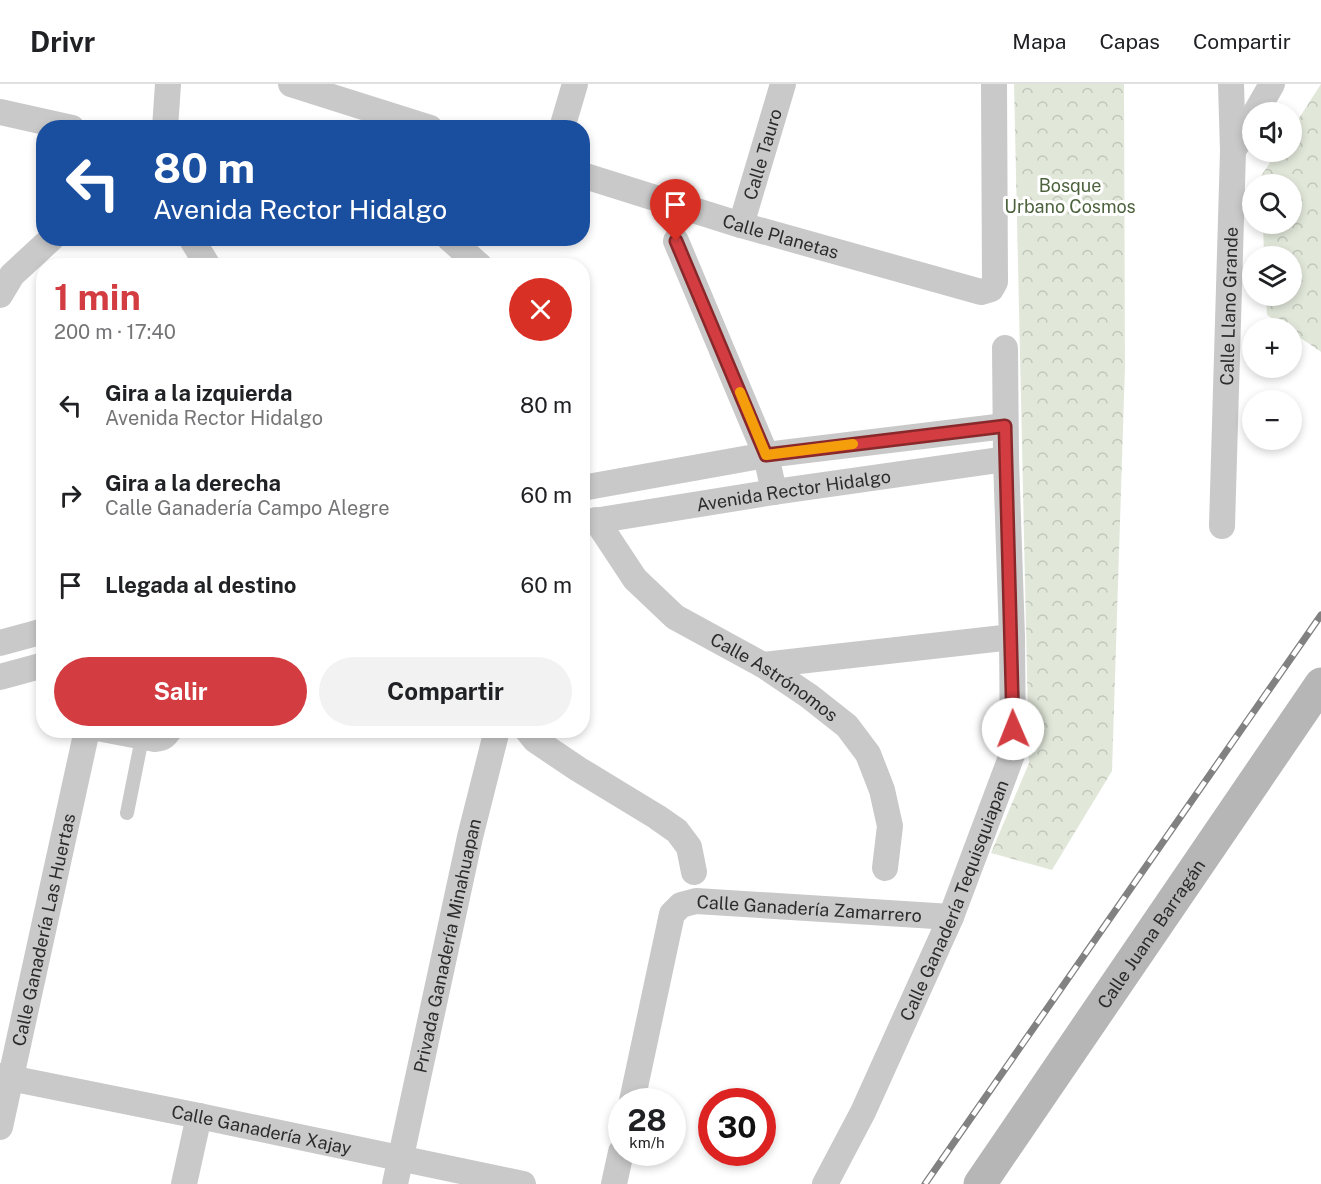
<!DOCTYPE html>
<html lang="es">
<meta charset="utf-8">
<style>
body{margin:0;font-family:"Public Sans",sans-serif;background:#f2f2f2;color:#202124;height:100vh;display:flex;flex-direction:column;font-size:22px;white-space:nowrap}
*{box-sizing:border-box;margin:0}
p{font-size:20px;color:#757577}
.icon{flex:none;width:33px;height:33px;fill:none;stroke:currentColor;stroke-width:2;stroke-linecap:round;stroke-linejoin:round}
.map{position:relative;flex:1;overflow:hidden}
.details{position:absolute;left:36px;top:174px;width:554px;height:480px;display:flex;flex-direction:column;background:#fff;border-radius:24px;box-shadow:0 3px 9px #0003}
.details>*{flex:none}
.guide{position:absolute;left:36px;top:36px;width:554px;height:126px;border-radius:24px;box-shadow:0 3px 9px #0003;background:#1a4fa0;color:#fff;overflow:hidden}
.controls{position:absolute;left:1242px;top:18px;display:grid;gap:12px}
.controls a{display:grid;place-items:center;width:60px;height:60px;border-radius:50%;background:#fff;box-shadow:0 3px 9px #0003;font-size:30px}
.speed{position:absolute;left:608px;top:1004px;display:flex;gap:12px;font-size:30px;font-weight:700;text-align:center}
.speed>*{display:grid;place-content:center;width:78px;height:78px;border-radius:50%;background:#fff;box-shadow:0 3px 9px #0003;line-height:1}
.speed small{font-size:15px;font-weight:400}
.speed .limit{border:9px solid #d22;background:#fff;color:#111}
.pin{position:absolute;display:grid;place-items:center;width:51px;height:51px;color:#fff;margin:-62px -26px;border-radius:50% 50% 50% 0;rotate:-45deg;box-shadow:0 0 6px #0007}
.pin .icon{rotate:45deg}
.me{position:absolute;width:66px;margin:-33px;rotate:359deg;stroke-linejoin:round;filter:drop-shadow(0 0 4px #0008)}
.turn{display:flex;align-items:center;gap:21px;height:126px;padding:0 18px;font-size:27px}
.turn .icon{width:78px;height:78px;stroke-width:2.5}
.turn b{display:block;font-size:42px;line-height:51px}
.round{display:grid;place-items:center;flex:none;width:63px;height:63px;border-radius:32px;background:#f2f2f2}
.headline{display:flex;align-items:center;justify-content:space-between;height:102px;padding:0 18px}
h1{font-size:36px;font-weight:700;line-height:45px;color:#d33d41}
.button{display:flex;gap:12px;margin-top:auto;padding:12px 18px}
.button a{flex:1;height:69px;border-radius:36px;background:#d33d41;color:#fff;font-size:24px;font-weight:700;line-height:69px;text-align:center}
.button a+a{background:#f2f2f2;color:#202124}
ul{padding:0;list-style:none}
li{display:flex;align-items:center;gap:18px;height:90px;padding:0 18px}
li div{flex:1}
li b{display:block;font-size:22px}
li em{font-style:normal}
header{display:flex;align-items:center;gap:36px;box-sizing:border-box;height:84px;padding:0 30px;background:#fff;border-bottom:2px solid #e0e0e0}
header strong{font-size:28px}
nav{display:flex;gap:33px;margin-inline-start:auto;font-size:21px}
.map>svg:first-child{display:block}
.park{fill:url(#park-crowns)}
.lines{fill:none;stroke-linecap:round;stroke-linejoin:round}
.lane{stroke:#c9c9c9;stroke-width:14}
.street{stroke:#c9c9c9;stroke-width:26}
.secondary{stroke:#b6b6b6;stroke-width:33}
.rail-casing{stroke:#818181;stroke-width:7}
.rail{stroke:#fff;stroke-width:4.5;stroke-dasharray:14;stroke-linecap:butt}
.route-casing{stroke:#89282a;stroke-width:15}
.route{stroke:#d33d41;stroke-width:10}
.slow{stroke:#f59e0b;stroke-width:10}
.labels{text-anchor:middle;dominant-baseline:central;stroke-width:6;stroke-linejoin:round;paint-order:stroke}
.street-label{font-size:18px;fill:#2c2c2c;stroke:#fff}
.park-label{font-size:18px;fill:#4d633e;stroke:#fff}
</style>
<header>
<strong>Drivr</strong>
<nav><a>Mapa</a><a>Capas</a><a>Compartir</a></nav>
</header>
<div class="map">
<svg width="1321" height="1100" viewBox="0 0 1321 1100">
<defs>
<pattern id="park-crowns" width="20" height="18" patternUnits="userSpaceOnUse" patternTransform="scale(1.5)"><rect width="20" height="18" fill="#e1e8da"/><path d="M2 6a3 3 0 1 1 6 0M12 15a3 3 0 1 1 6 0" fill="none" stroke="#c1c7bb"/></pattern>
</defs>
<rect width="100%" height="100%" fill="#fff"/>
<path class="park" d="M1014,0h110l1,282 -13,405 -60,99 -61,-17 38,-90z
M1321,0v268l-29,-20v-4h-5l-20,-13 -1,-19h26v-40h-28l-1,-32h29v-40h-30l-1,-8 16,-24h15v-23z"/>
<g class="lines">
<path class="lane" d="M87,648l68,13c12,-1 15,-5 22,-15
M127,729l14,-70"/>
<g class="street">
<path d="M291,0l139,44"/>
<path d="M0,28l72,16"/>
<path d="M1256,28l16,-28"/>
<path d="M165,44l3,-44"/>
<path d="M562,44l13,-44"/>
<path d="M1233,67l19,-33"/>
<path id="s1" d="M582,91l159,50 240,67 10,-3 4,-7 -1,-198"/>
<path id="s2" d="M741,141l42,-141"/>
<path d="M191,154l17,28"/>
<path d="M449,154l31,28"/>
<path d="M676,157l90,214 8,37"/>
<path d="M0,211l12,-20 40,-37"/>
<path d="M582,404l184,-33 239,-29"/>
<path id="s3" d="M596,436l39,59 40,38 88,48 46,31 38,30 21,28 14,36 8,36 -5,42"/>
<path id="s4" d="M582,439l192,-31 232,-33"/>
<path id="s5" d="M1222,442l11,-375 -2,-67"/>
<path d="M0,559l44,-12"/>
<path d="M763,581l249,-28"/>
<path d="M0,593l44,-12"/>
<path d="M527,646l8,10 43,29 79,48 20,14 12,16 5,25"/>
<path id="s6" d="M0,992l199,40 324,68"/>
<path id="s7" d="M632,1017l40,-187 9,-9 15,-4 255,16"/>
<path id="s8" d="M0,1043l87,-397"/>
<path d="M184,1100l15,-68"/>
<path id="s9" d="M395,1100l75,-347 27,-107"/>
<path d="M614,1100l7,-32"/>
<path id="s10" d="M825,1100l38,-72 88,-195 62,-165 -1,-115 -6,-178 -1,-111"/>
</g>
<path class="secondary" id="s11" d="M980,1100l341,-500"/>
<g class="rail-casing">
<path id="rail" d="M925,1100l396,-569"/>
</g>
<use href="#rail" class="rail"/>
</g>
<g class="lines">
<g class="route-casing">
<path id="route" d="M676,157l90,214 239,-29 8,303"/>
</g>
<use href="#route" class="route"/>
<path class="slow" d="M740,308l26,63 87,-11"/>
</g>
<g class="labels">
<g class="street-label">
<text stroke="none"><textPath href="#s2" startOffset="74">Calle Tauro</textPath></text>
<text stroke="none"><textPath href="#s1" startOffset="208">Calle Planetas</textPath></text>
<text stroke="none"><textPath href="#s5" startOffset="220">Calle Llano Grande</textPath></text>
<text stroke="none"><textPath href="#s4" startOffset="214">Avenida Rector Hidalgo</textPath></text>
<text stroke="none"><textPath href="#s3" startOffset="242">Calle Astrónomos</textPath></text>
<text stroke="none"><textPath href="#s10" startOffset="312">Calle Ganadería Tequisquiapan</textPath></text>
<text stroke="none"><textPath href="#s7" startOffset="333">Calle Ganadería Zamarrero</textPath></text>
<text stroke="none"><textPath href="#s8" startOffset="202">Calle Ganadería Las Huertas</textPath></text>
<text stroke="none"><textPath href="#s11" startOffset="303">Calle Juana Barragán</textPath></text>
<text stroke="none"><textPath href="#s9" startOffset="244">Privada Ganadería Minahuapan</textPath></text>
<text stroke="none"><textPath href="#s6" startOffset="267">Calle Ganadería Xajay</textPath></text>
</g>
<g class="park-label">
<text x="1070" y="101">Bosque<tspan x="1070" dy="21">Urbano Cosmos</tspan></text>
</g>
</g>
</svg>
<div class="controls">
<a><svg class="icon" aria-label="sound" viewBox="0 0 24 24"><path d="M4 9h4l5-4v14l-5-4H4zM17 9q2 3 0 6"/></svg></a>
<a><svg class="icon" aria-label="search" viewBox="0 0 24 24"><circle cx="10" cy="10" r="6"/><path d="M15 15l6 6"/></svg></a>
<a><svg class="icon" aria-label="layers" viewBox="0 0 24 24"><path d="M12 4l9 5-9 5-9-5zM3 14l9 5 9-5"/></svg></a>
<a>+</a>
<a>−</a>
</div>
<div class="speed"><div>28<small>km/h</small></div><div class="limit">30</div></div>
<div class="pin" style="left:676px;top:157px;background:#d93025"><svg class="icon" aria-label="arrive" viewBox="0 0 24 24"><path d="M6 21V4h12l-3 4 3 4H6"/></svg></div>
<svg class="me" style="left:1013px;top:645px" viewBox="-20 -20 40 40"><circle r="19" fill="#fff"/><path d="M0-13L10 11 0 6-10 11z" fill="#d33d41"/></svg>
<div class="guide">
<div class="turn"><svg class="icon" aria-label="left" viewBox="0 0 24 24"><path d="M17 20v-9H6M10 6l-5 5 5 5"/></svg><div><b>80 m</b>Avenida Rector Hidalgo</div></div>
</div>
<section class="details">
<div class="headline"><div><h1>1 min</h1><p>200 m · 17:40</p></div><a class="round" style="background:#d93025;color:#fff"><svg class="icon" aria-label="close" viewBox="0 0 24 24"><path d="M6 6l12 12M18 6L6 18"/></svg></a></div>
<ul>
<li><svg class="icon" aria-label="left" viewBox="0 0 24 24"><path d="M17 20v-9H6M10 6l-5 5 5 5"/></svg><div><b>Gira a la izquierda</b><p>Avenida Rector Hidalgo</p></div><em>80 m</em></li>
<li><svg class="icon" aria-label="right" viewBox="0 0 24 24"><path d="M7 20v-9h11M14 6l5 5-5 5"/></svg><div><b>Gira a la derecha</b><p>Calle Ganadería Campo Alegre</p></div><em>60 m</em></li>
<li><svg class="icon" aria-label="arrive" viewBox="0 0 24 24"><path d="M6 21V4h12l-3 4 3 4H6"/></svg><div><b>Llegada al destino</b></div><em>60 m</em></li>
</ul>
<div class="button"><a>Salir</a><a>Compartir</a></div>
</section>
</div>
